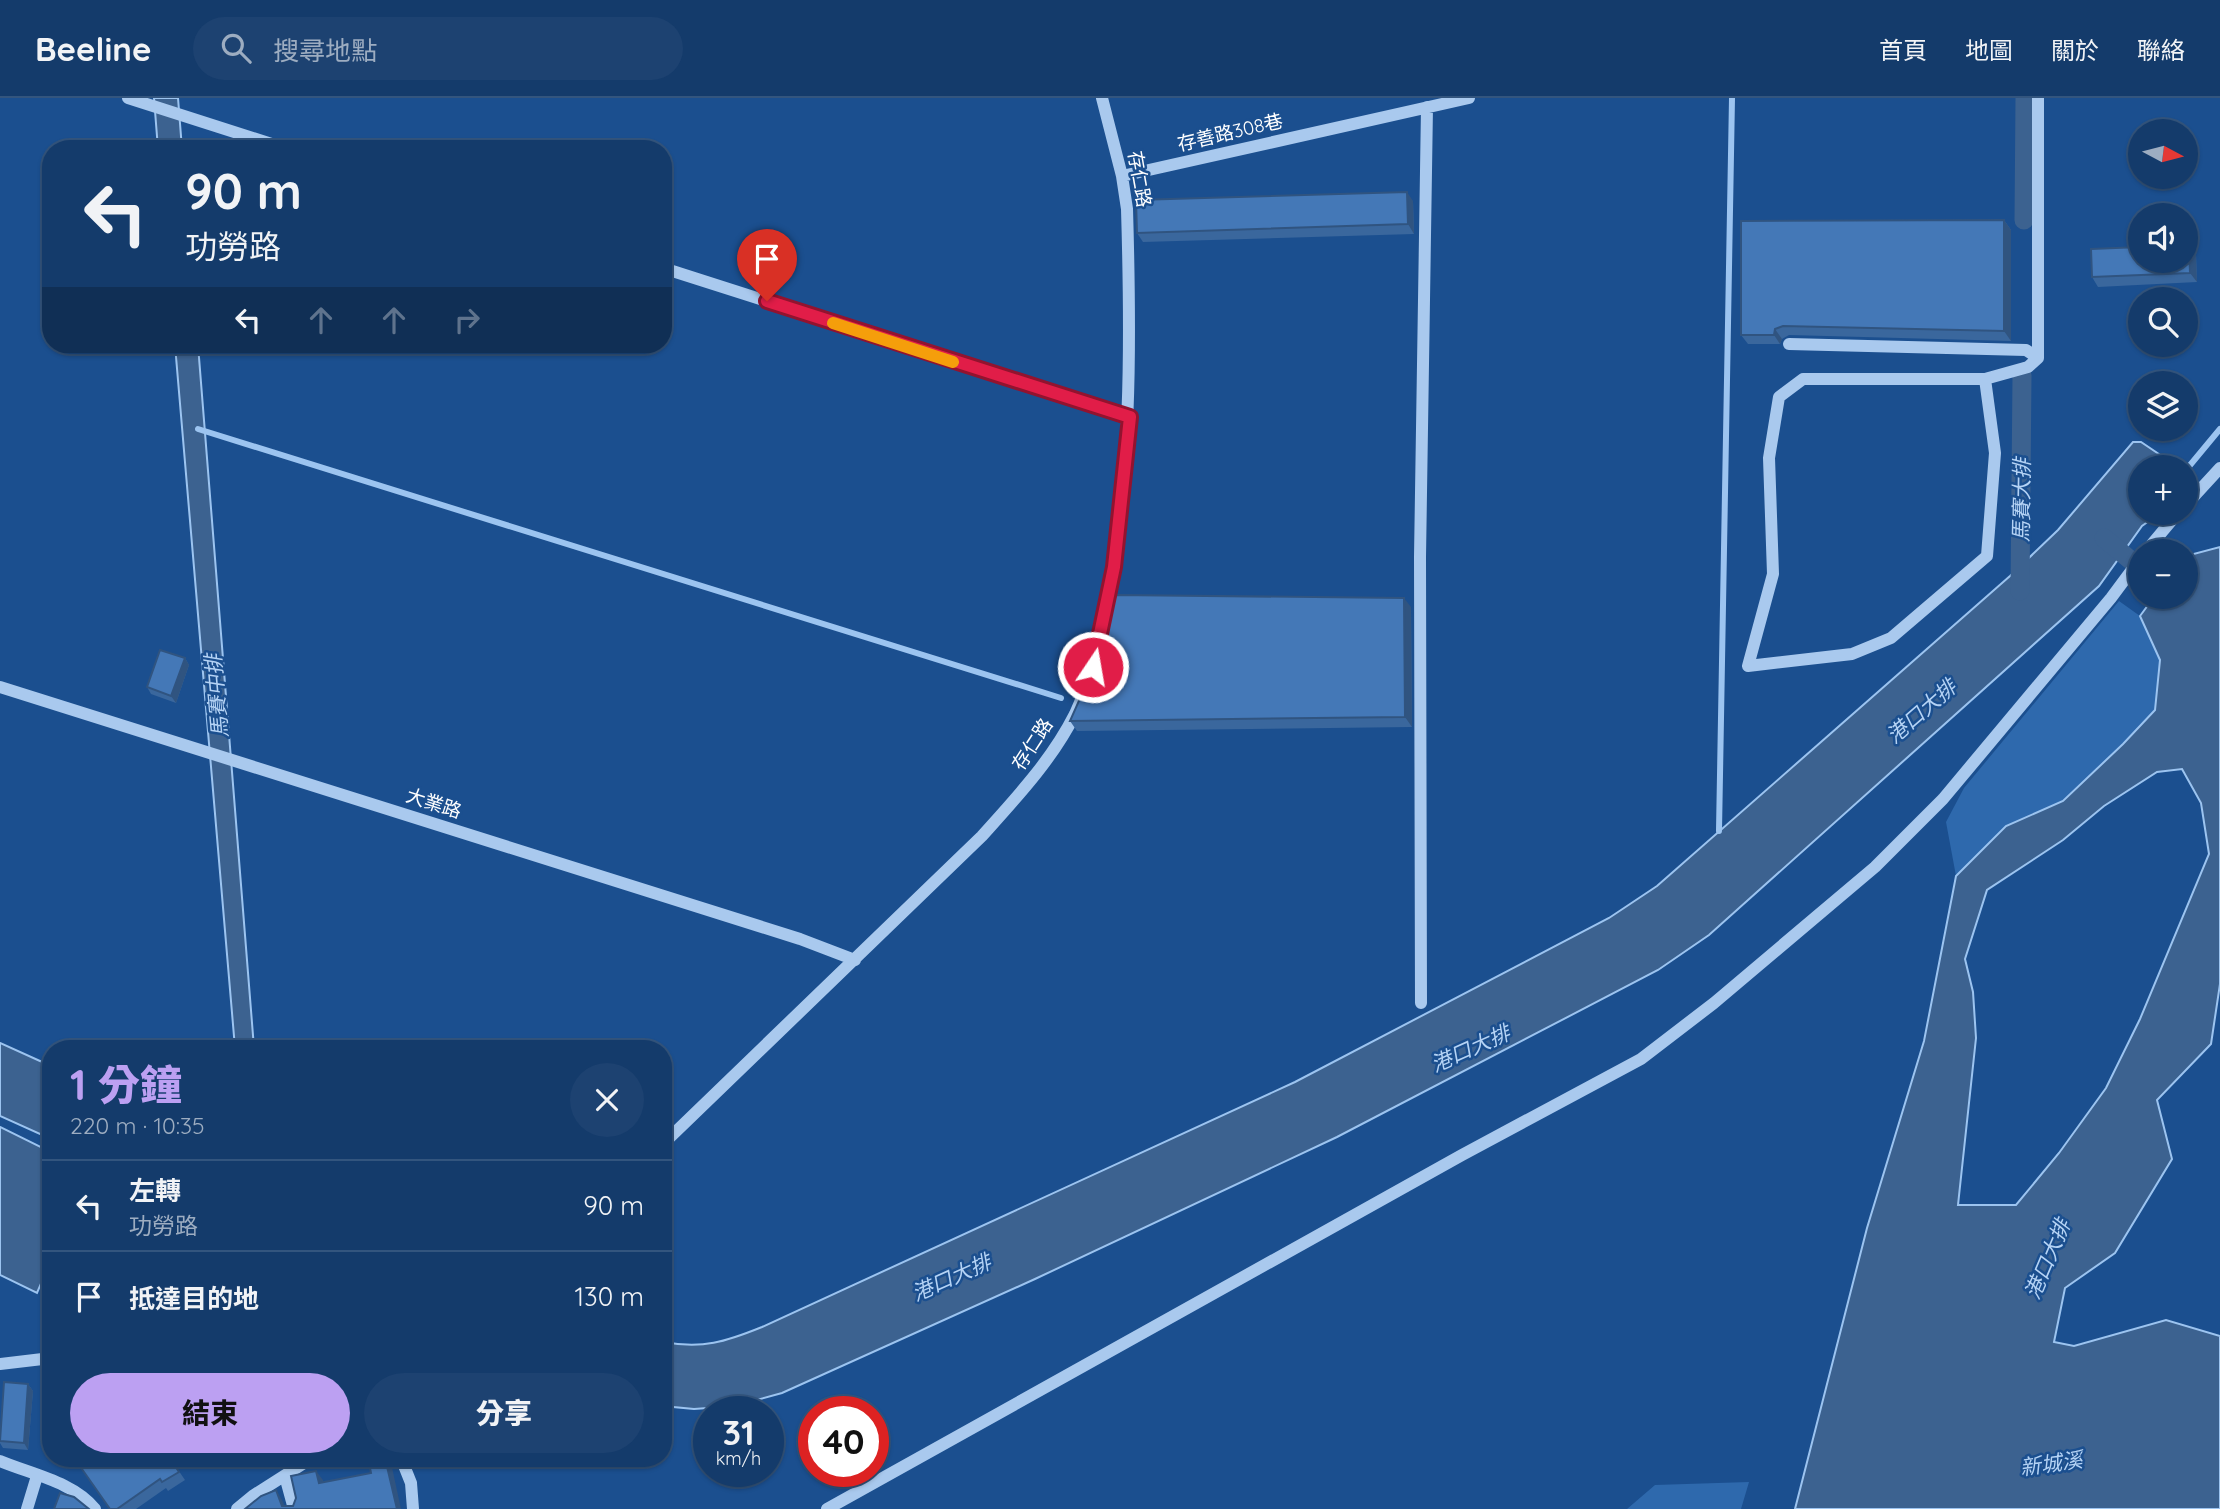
<!DOCTYPE html>
<html lang="zh-TW">
<meta charset="utf-8">
<style>
body{margin:0;font-family:Quicksand,"Noto Sans TC",sans-serif;background:#1d4271;color:#f1f3f6;height:100vh;display:flex;flex-direction:column;font-size:26px;white-space:nowrap}
*{box-sizing:border-box;margin:0}
p{font-size:23px;color:#9dadc1}
.icon{flex:none;width:38px;height:38px;fill:none;stroke:currentColor;stroke-width:2;stroke-linecap:round;stroke-linejoin:round}
.map{position:relative;flex:1;overflow:hidden}
.side{position:absolute;left:42px;top:942px;width:630px;height:427px;display:flex;flex-direction:column;background:#143b6b;border-radius:28px;box-shadow:0 2px 5px #0004,0 0 0 2px #33557e}
.side>*{flex:none}
.hud{position:absolute;left:42px;top:42px;width:630px;height:214px;border-radius:28px;box-shadow:0 2px 5px #0004,0 0 0 2px #33557e;background:#143b6b;color:#f1f3f6;overflow:hidden}
.needle{width:46px;rotate:97deg}
.tools{position:absolute;left:2128px;top:21px;display:grid;gap:14px}
.tools a{display:grid;place-items:center;width:70px;height:70px;border-radius:50%;background:#143b6b;box-shadow:0 2px 5px #0004,0 0 0 2px #33557e;font-size:35px}
.speed{position:absolute;left:693px;top:1298px;display:flex;gap:14px;font-size:35px;font-weight:700;text-align:center}
.speed>*{display:grid;place-content:center;width:91px;height:91px;border-radius:50%;background:#143b6b;box-shadow:0 2px 5px #0004,0 0 0 2px #33557e;line-height:1}
.speed small{font-size:18px;font-weight:400}
.speed .limit{border:10px solid #d22;background:#fff;color:#111}
.pin{position:absolute;display:grid;place-items:center;width:60px;height:60px;color:#fff;margin:-72px -30px;border-radius:50% 50% 50% 0;rotate:-45deg;box-shadow:0 0 7px #0007}
.pin .icon{rotate:45deg}
.me{position:absolute;width:77px;margin:-38px;rotate:12deg;stroke-linejoin:round;filter:drop-shadow(0 0 5px #0008)}
.turn{display:flex;align-items:center;gap:24px;height:147px;padding:0 28px;font-size:32px}
.turn .icon{width:91px;height:91px;stroke-width:2.5}
.turn b{display:block;font-size:49px;line-height:60px}
.lanes{display:flex;align-items:center;height:66px;padding:0 28px;background:#0003;justify-content:center;gap:35px;direction:ltr}
.lanes .off{opacity:.35}
.round{display:grid;place-items:center;flex:none;width:74px;height:74px;border-radius:37px;background:#1d4271}
.summary{display:flex;align-items:center;justify-content:space-between;height:119px;padding:0 28px}
h1{font-size:42px;font-weight:800;line-height:52px;color:#bca0f2}
.primary-button{display:flex;gap:14px;margin-top:auto;padding:14px 28px}
.primary-button a{flex:1;height:80px;border-radius:42px;background:#bca0f2;color:#111;font-size:28px;font-weight:800;line-height:80px;text-align:center}
.primary-button a+a{background:#1d4271;color:#f1f3f6}
ul{padding:0;list-style:none}
li{display:flex;align-items:center;gap:21px;height:91px;padding:0 28px;border-top:2px solid #33557e}
li div{flex:1}
li b{display:block;font-size:26px}
li em{font-style:normal}
header{display:flex;align-items:center;gap:42px;box-sizing:border-box;height:98px;padding:0 35px;background:#143b6b;border-bottom:2px solid #33557e}
header strong{font-size:33px}
nav{display:flex;gap:38px;margin-inline-start:auto;font-size:24px}
.search{width:490px;height:63px;background:#1d4271;display:flex;align-items:center;gap:18px;box-sizing:border-box;padding:0 24px;border-radius:38px;color:#9dadc1;font-size:26px}
.map>svg:first-child{display:block}
.green{fill:#2e69ad}
.water{fill:#3c6290;stroke:#9cc4f0;stroke-width:2;fill-rule:evenodd}
.lines{fill:none;stroke-linecap:round;stroke-linejoin:round}
.stream{stroke:#9cc4f0;stroke-width:6}
.canal{stroke:#3c6290;stroke-width:19}
.minor{stroke:#a9c9ee;stroke-width:12}
.wall{fill:#3a679d}
.shaded-wall{fill:#305480}
.building{fill:#4478b7;stroke:#305480;stroke-width:2}
.route-casing{stroke:#92132f;stroke-width:18}
.route{stroke:#e11d48;stroke-width:12}
.slow{stroke:#f59e0b;stroke-width:12}
.labels{text-anchor:middle;dominant-baseline:central;stroke-width:5;stroke-linejoin:round;paint-order:stroke}
.street-label{font-size:19px;fill:#fff;stroke:#1b4f8f}
.water-label{font-size:21px;font-style:italic;fill:#b5d3f5;stroke:#1b4f8f}
</style>
<header>
<strong>Beeline</strong>
<div class="search"><svg class="icon" aria-label="search" viewBox="0 0 24 24"><circle cx="10" cy="10" r="6"/><path d="M15 15l6 6"/></svg>搜尋地點</div>
<nav><a>首頁</a><a>地圖</a><a>關於</a><a>聯絡</a></nav>
</header>
<div class="map">
<svg width="2220" height="1411" viewBox="0 0 2220 1411">
<rect width="100%" height="100%" fill="#1b4f8f"/>
<path class="green" d="M2119,503l21,15 21,44 -6,49 -32,35 -60,57 -57,25 -50,50 -10,-54 18,-34z
M1749,1384l-8,27h-114l28,-24z"/>
<path class="water" d="M154,0h24l4,51h-24z
M175,247h23l56,703h-19z
M2133,344h8l37,25h-38v46h20l-18,13 -43,60 -390,349 -51,35 -321,167 -302,142 -253,114 -47,13 -41,3 -31,-3v-64c40,7 62,0 99,-15l533,-245 314,-164 48,-32 353,-310 48,-46z
M2220,449v437l-9,60 -54,56 15,59 -57,94 -50,35 -11,54 20,4 92,-26 54,16v173h-425l72,-281 57,-187 32,-165 50,-50 57,-25 60,-57 32,-34 5,-50 -20,-44 14,-19h32v-41zM2182,671l19,34 8,51 -69,165 -34,69 -47,65 -43,52h-58l18,-167 -3,-46 -8,-33 22,-69 76,-50 41,-34 53,-34z
M0,945l51,23v73l-51,-23z
M0,1029l51,25v108l-14,33 -37,-18z"/>
<g class="lines">
<path class="stream" d="M198,331l863,269
M2186,372l34,-41
M1719,733l13,-733"/>
<path class="canal" d="M2024,122l1,-122
M2104,440l36,30
M2020,493l2,-216"/>
<path class="minor" d="M128,0l159,51
M2038,0v260
M1122,78l347,-78
M663,170l467,149
M1789,246l237,6 12,8
M1985,281l10,74 -8,103 -96,82 -39,16 -104,12 25,-92 -4,-116 10,-61 24,-18h182l43,-12 10,-9
M2186,407l34,-37
M2146,453l32,-38
M0,589l800,252 55,21
M1421,905l-1,-446 7,-450
M663,1046l319,-308c34,-38 70,-76 93,-122 15,-32 22,-68 29,-102 28,-133 27,-268 23,-403l-5,-33 -20,-78
M0,1266l51,-6
M401,1360l10,25 2,26
M0,1363c31,13 74,21 95,48
M285,1378l9,33
M27,1411l10,-33
M237,1411l17,-14 58,-37
M827,1411l635,-354 179,-96 73,-56 161,-136 68,-68 168,-201 29,-39"/>
</g>
<path class="wall" d="M1413,103l1,33 -271,8 -6,-9z
M2004,122l7,10v111l-222,-6 -7,4 -2,5h-32l-7,-9z
M2189,147l7,9 1,28 -99,5 -6,-10z
M1411,509l1,120 -335,4 -7,-10z
M185,560l4,7 -13,38 -25,-9 -4,-7z
M28,1286l5,7 -5,59 -25,-2 -3,-5v-14z
M170,1360l15,22 -17,11 -2,-3 -30,21h-26z"/>
<path class="shaded-wall" d="M1407,94l6,9 1,33 -6,-10z
M2004,122l7,10v111l-7,-10z
M2189,147l7,9 1,28 -7,-9z
M1775,231l7,10 -2,5 -6,-9z
M1404,500l7,9 1,120 -7,-10z
M185,560l4,7 -13,38 -5,-7z
M28,1286l5,7 -5,59 -4,-7z
M385,1360h5l11,51h-4z
M316,1373l7,9 2,13 -6,-10z
M276,1392l6,10 4,9 -4,-3z"/>
<path class="building" d="M1407,94l1,32 -271,9 -1,-33z
M2004,122v111l-221,-5 -8,3 -1,6h-33v-114z
M2186,147h3l1,28 -98,4 -1,-28 49,-2v14h46z
M1116,497l288,3 1,119 -335,4 24,-54z
M160,552l25,8 -14,38 -24,-9z
M4,1284l24,2 -4,59 -24,-2z
M82,1360h88l9,14 -17,10 -2,-3 -43,30h-7l-33,-47z
M368,1360h17l12,51h-152l16,-13 15,-6 6,16h11l3,-8 -5,-22 25,-5 3,12 52,-10z
M60,1395l14,4 15,12h-35z"/>
<g class="lines">
<g class="route-casing">
<path id="route" d="M767,203l363,116 -16,150 -21,100"/>
</g>
<use href="#route" class="route"/>
<path class="slow" d="M833,225l120,39"/>
</g>
<g class="labels">
<g class="street-label">
<text transform="translate(1230 34) rotate(-13)">存善路308巷</text>
<text transform="translate(1140 81) rotate(80)">存仁路</text>
<text transform="translate(1032 646) rotate(-57)">存仁路</text>
<text transform="translate(434 705) rotate(18)">大業路</text>
</g>
<g class="water-label">
<text transform="translate(2021 402) rotate(-89)">馬賽大排</text>
<text transform="translate(216 598) rotate(-95)">馬賽中排</text>
<text transform="translate(1921 613) rotate(-41)">港口大排</text>
<text transform="translate(1470 950) rotate(-24)">港口大排</text>
<text transform="translate(2047 1161) rotate(-67)">港口大排</text>
<text transform="translate(951 1179) rotate(-24)">港口大排</text>
<text transform="translate(2051 1365) rotate(-8)">新城溪</text>
</g>
</g>
</svg>
<div class="tools">
<a><svg class="needle" viewBox="-14 -14 28 28"><path d="M0-13l5 13h-10z" fill="#e53935"/><path d="M0 13l5-13h-10z" fill="#9dadc1"/></svg></a>
<a><svg class="icon" aria-label="sound" viewBox="0 0 24 24"><path d="M4 9h4l5-4v14l-5-4H4zM17 9q2 3 0 6"/></svg></a>
<a><svg class="icon" aria-label="search" viewBox="0 0 24 24"><circle cx="10" cy="10" r="6"/><path d="M15 15l6 6"/></svg></a>
<a><svg class="icon" aria-label="layers" viewBox="0 0 24 24"><path d="M12 4l9 5-9 5-9-5zM3 14l9 5 9-5"/></svg></a>
<a>+</a>
<a>−</a>
</div>
<div class="speed"><div>31<small>km/h</small></div><div class="limit">40</div></div>
<div class="pin" style="left:767px;top:203px;background:#d93025"><svg class="icon" aria-label="arrive" viewBox="0 0 24 24"><path d="M6 21V4h12l-3 4 3 4H6"/></svg></div>
<svg class="me" style="left:1093px;top:569px" viewBox="-20 -20 40 40"><circle r="17" fill="#e11d48" stroke="#fff" stroke-width="3"/><path d="M0-11L8 9 0 5-8 9z" fill="#fff"/></svg>
<div class="hud">
<div class="turn"><svg class="icon" aria-label="left" viewBox="0 0 24 24"><path d="M17 20v-9H6M10 6l-5 5 5 5"/></svg><div><b>90 m</b>功勞路</div></div>
<div class="lanes"><svg class="icon" aria-label="left" viewBox="0 0 24 24"><path d="M17 20v-9H6M10 6l-5 5 5 5"/></svg><svg class="icon off" aria-label="ahead" viewBox="0 0 24 24"><path d="M12 20V5M6 11l6-6 6 6"/></svg><svg class="icon off" aria-label="ahead" viewBox="0 0 24 24"><path d="M12 20V5M6 11l6-6 6 6"/></svg><svg class="icon off" aria-label="right" viewBox="0 0 24 24"><path d="M7 20v-9h11M14 6l5 5-5 5"/></svg></div>
</div>
<section class="side">
<div class="summary"><div><h1>1 分鐘</h1><p>220 m · 10:35</p></div><a class="round"><svg class="icon" aria-label="close" viewBox="0 0 24 24"><path d="M6 6l12 12M18 6L6 18"/></svg></a></div>
<ul>
<li><svg class="icon" aria-label="left" viewBox="0 0 24 24"><path d="M17 20v-9H6M10 6l-5 5 5 5"/></svg><div><b>左轉</b><p>功勞路</p></div><em>90 m</em></li>
<li><svg class="icon" aria-label="arrive" viewBox="0 0 24 24"><path d="M6 21V4h12l-3 4 3 4H6"/></svg><div><b>抵達目的地</b></div><em>130 m</em></li>
</ul>
<div class="primary-button"><a>結束</a><a>分享</a></div>
</section>
</div>
